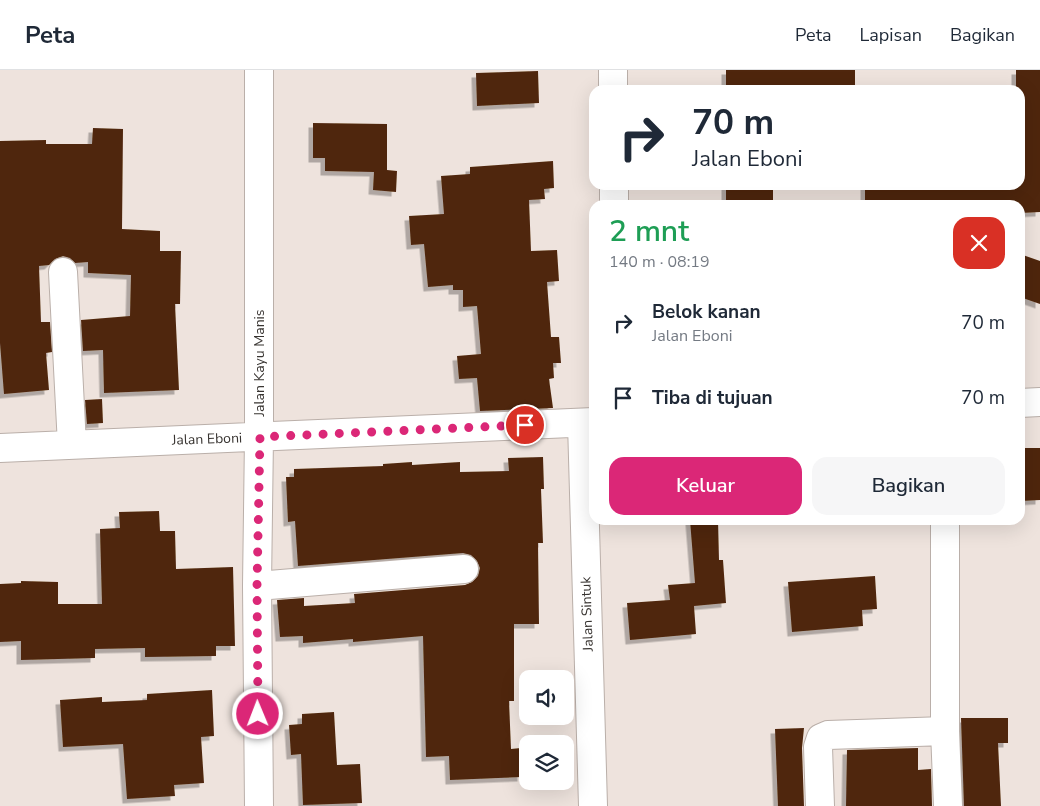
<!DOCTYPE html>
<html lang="id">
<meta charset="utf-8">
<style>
body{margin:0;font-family:"Nunito Sans",sans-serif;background:#f6f6f7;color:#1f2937;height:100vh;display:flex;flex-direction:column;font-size:19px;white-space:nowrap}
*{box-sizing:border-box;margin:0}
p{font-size:16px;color:#747a83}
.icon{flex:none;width:28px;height:28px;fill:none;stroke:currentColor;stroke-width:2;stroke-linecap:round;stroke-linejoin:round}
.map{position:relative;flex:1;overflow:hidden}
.sheet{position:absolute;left:589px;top:130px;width:436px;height:325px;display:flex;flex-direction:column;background:#fff;border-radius:15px;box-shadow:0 5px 20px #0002}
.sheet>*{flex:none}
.guide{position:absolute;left:589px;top:15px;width:436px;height:105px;border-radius:15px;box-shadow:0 5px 20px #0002;background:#fff;color:#1f2937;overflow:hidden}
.tools{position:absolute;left:519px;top:600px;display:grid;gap:10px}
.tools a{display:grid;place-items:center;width:55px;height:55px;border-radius:10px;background:#fff;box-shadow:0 5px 20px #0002;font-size:25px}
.pin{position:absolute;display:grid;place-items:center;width:42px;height:42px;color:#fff;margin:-21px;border:2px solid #fff;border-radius:50%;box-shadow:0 1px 5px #0007}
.me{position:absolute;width:55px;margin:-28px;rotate:359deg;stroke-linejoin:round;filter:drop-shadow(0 0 4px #0008)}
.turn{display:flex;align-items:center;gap:18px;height:105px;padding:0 20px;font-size:22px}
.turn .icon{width:65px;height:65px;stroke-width:2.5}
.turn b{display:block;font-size:35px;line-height:42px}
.round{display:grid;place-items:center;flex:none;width:52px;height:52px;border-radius:15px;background:#f6f6f7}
.summary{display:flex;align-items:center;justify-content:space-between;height:85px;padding:0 20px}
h1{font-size:30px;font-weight:600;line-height:38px;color:#1e9e55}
.button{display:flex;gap:10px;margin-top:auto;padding:10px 20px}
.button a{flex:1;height:58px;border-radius:15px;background:#db2777;color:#fff;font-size:20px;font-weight:600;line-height:58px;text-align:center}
.button a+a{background:#f6f6f7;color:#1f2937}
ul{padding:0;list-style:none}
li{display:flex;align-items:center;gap:15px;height:75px;padding:0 20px}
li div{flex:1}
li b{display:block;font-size:19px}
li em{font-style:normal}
header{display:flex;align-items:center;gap:30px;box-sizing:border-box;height:70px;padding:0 25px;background:#fff;border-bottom:1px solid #e0e1e3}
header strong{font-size:24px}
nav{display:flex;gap:28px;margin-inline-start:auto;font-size:18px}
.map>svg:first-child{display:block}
.building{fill:#50270a;filter:url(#shadow)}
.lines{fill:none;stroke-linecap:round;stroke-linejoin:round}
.minor-casing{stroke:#baafa9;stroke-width:30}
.minor{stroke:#fff;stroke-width:28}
.route{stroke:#db2777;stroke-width:9;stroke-dasharray:0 16.2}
.labels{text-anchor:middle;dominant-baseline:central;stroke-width:5;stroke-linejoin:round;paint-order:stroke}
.street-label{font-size:14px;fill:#383431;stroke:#fff}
</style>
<header>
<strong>Peta</strong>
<nav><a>Peta</a><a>Lapisan</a><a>Bagikan</a></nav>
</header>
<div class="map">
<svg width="1040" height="736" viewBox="0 0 1040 736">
<defs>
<filter id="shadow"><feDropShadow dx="-4.5" dy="4.5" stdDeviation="0" flood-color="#0004"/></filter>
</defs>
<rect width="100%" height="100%" fill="#eee3dd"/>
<path class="building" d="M726,0h129v20h-129z
M1016,0h24v142l-20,1v-8h-155v-20h155v-95h-4z
M538,1l1,32 -62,3 -1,-33z
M313,53l74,1v46l10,1 -1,21 -23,-2 1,-18 -49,-1v-13h-12z
M93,58l30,1 -1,100 38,2v20h21l-1,53h-5l4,86 -75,3 -1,-43 -20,1 -2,-31 49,-4 1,-41 -43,-2v-11l-13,1 -5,-5 -7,-2 -8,3 -6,6 -10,1 2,56h9l2,30 -6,1 3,37 -45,4 -4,-51v-202l46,-1v4h46z
M553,91l1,27 -10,1 1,10 -16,1 2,51 26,-1 2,31 -12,1 4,55h8l2,26h-8l1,15 -5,1 4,29 -73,3 -3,-33 -18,1 -2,-23 24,-2 -4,-48 -14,1v-17h-10v-5l-25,2 -4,-43 -13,1 -2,-29 35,-2 -3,-38 29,-2v-7z
M726,115h47v20h-47z
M1020,184l20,7v43l-20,-7z
M102,329l1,24 -16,1 -2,-24z
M1020,378h20v52l-20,1z
M543,387l1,32h-3l2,54h-5l1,81h-25v77h-5l2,48 10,-1 1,29 -72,3 -1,-24 -23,1 -3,-121 -70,6v-3l-50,4v-7l-23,1 -3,-37 27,-2v8l51,-3 -1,-9 111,-9 7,-3 6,-6 2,-8 -3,-7 -6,-6 -8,-2 -165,13 -3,-45 -7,1 -2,-45h8v-8l89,-3v-2l29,-2v3l48,-3v10l49,-1 -1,-13z
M159,441l1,20h15l1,38 57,-2 2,79h-19v10l-71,1v-9l-50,1v9l-74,2v-19l-21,1v-58l21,-1v-2l37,1v22h44l-2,-75 20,-1 -1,-16z
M690,450h28l1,40h4l3,43 -32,3 2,28 -66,6 -3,-37 43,-3 -2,-15 27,-2z
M875,506l2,33 -15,1 1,16 -71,6 -4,-50z
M212,620l2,46 -13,1 3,46 -30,2 1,11 -48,3 -4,-55 -60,3 -3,-47 42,-3v5l45,-2v-6z
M334,642l3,53 23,-1 2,39 -59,2 -2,-51 -10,1 -2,-30 13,-1v-10z
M961,648h47v25h-10l3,63h-37z
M804,658l-2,20 2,58h-26l-3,-77z
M918,678v22l13,-1 1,37h-86l1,-56z"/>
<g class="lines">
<g class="minor-casing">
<path id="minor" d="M613,0v20
M614,115v20
M63,202l9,173
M1020,333l20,-1
M582,353l11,383
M0,378l594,-26
M945,450v211l3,75
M257,516l207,-17
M259,736l-2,-220 2,-149v-367
M820,736l-2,-59 3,-9 7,-3 117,-4"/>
</g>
<use href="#minor" class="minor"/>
</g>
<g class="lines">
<path class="route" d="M258,644l-1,-128 3,-149 265,-12"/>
</g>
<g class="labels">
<g class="street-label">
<text transform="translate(259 293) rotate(-90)">Jalan Kayu Manis</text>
<text transform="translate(207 369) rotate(-2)">Jalan Eboni</text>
<text transform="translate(587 544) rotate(-92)">Jalan Sintuk</text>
</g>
</g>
</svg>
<div class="tools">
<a><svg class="icon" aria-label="sound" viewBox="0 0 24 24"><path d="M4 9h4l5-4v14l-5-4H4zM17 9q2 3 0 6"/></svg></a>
<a><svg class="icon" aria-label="layers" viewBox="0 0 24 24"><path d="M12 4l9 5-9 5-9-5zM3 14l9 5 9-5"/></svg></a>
</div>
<div class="pin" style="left:525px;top:355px;background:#d93025"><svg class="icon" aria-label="arrive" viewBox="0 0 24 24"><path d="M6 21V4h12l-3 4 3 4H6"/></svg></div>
<svg class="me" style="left:258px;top:644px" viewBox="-20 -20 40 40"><circle r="17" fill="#db2777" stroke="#fff" stroke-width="3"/><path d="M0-11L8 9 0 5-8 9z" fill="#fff"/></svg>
<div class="guide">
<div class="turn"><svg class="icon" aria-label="right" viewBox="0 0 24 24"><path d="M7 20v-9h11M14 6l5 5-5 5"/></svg><div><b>70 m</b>Jalan Eboni</div></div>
</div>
<section class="sheet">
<div class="summary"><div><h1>2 mnt</h1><p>140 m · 08:19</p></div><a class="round" style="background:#d93025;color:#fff"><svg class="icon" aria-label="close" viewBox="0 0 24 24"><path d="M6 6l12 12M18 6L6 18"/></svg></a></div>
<ul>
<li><svg class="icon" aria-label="right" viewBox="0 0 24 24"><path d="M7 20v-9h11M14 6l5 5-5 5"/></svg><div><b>Belok kanan</b><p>Jalan Eboni</p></div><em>70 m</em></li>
<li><svg class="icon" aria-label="arrive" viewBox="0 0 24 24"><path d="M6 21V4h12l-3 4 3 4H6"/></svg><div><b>Tiba di tujuan</b></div><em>70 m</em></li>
</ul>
<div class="button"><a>Keluar</a><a>Bagikan</a></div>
</section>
</div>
